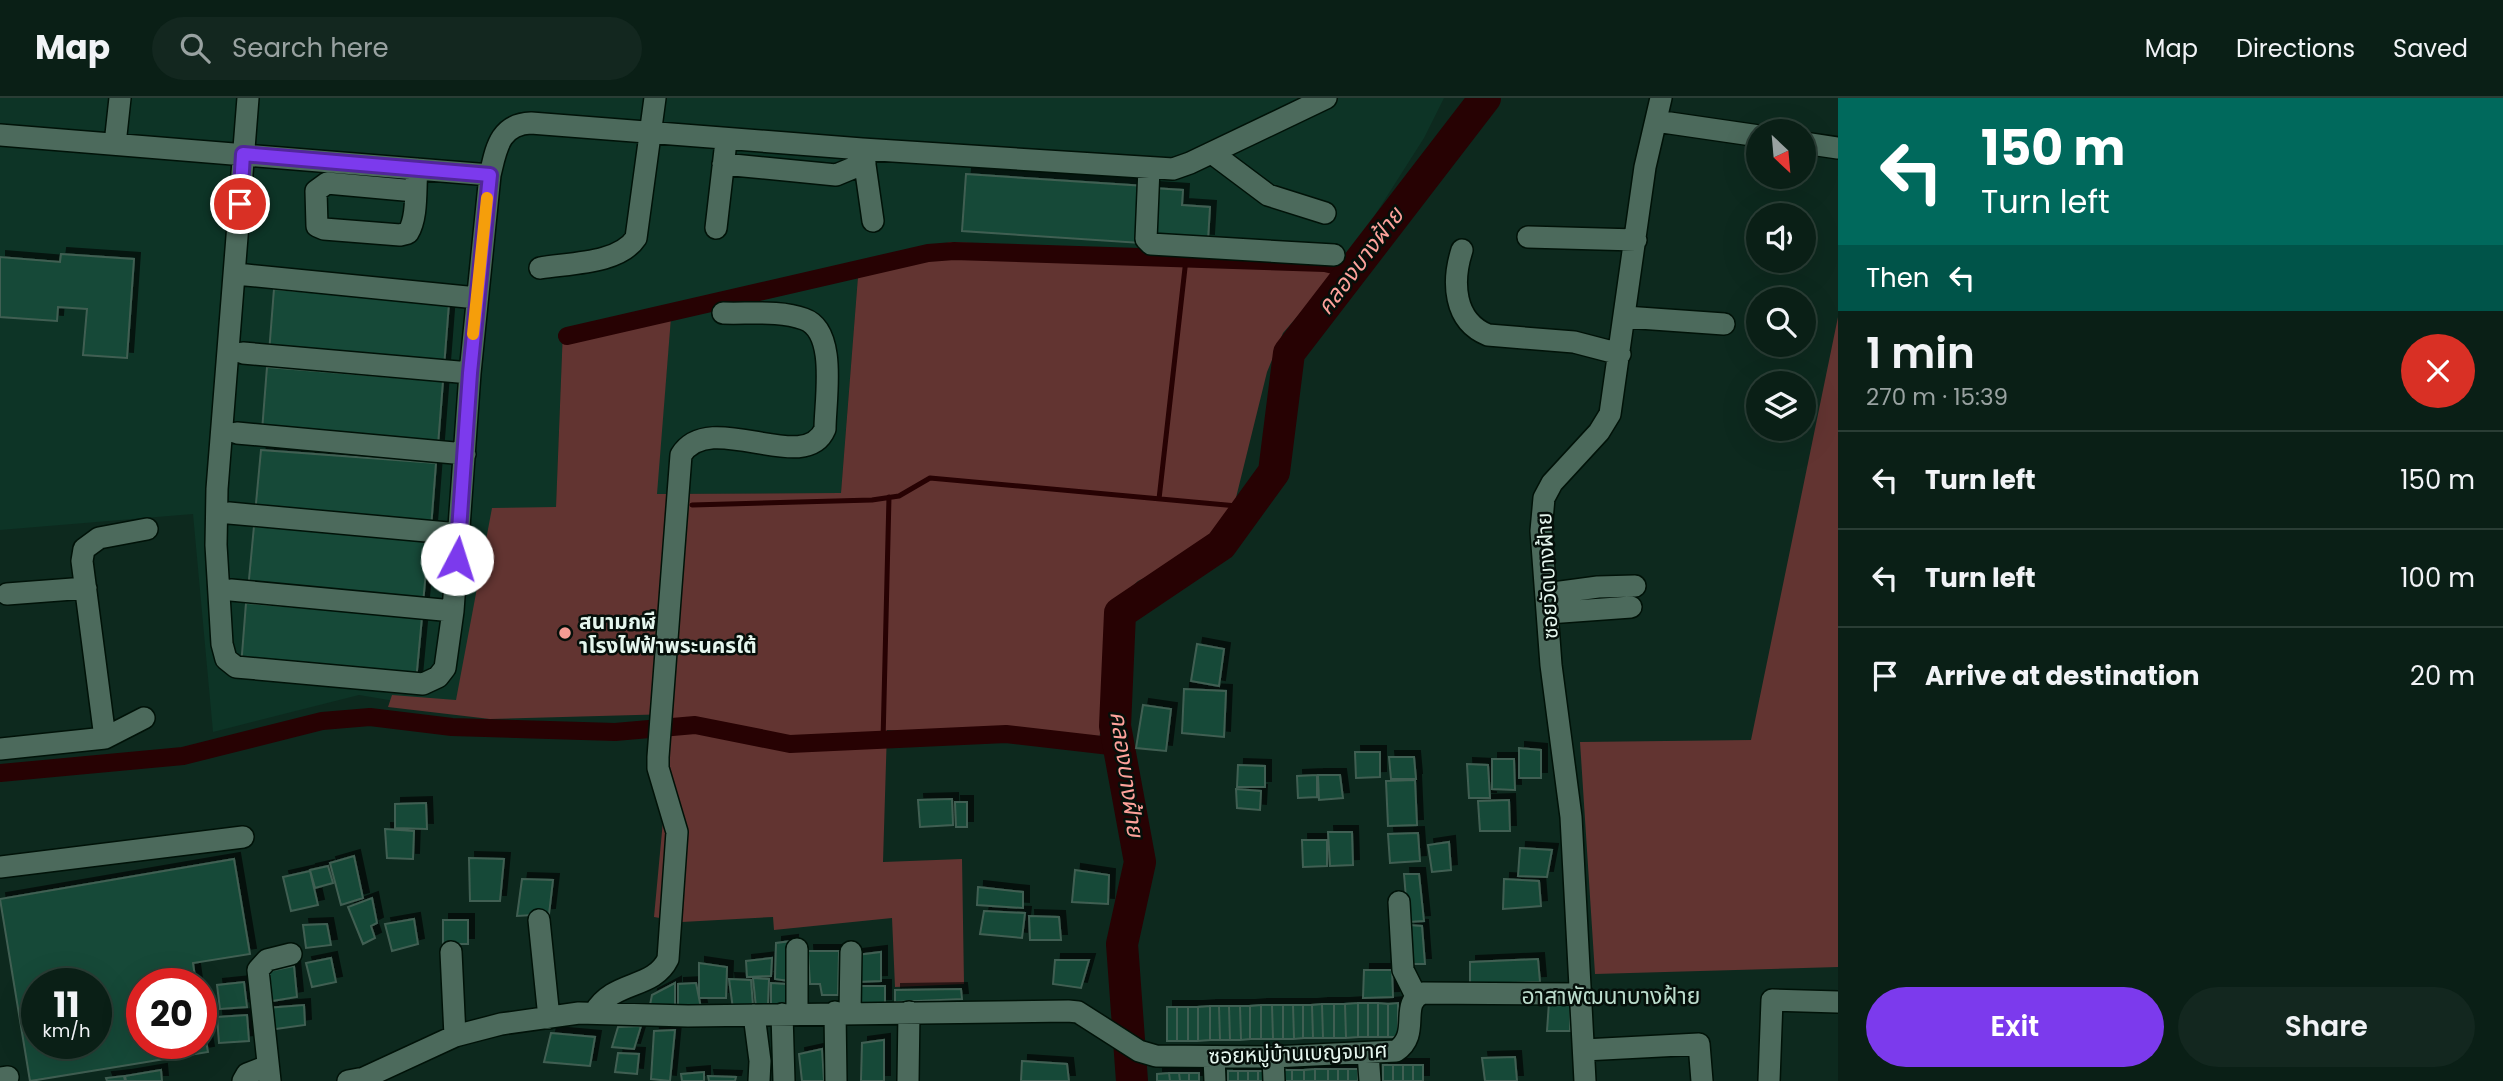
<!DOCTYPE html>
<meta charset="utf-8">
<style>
body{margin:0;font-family:Poppins,"Noto Sans Thai",sans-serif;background:#13271f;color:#f1f3f6;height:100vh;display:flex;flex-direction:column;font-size:26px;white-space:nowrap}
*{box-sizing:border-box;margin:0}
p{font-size:23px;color:#99a2a1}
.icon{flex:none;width:38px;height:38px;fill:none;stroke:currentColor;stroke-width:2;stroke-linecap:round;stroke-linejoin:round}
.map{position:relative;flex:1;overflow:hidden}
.sheet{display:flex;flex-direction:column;background:#0a1f16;width:665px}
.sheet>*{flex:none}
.banner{background:#00695c;color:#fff;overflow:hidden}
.needle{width:46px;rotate:154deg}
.buttons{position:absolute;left:1746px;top:21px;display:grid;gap:14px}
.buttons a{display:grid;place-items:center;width:70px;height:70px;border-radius:50%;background:#0a1f16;box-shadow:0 7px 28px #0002,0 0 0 2px #2a3d35;font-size:35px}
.speed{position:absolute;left:21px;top:870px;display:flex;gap:14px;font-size:35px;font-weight:700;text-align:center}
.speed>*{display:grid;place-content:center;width:91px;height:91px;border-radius:50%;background:#0a1f16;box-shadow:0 7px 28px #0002,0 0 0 2px #2a3d35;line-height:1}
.speed small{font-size:18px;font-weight:400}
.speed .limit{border:10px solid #d22;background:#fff;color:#111}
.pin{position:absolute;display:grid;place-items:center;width:60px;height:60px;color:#fff;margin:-30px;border:4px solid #fff;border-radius:50%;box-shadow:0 2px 7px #0007}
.me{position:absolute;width:77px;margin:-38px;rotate:5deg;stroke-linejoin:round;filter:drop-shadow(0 0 5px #0008)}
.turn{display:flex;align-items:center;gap:24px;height:147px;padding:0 28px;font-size:32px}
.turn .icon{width:91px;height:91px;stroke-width:2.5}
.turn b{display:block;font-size:49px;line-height:60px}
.then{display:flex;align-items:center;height:66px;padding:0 28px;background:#0003;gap:14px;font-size:26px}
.round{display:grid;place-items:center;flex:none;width:74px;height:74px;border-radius:37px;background:#13271f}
.summary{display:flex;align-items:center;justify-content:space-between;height:119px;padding:0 28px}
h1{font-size:42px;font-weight:600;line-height:52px}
.button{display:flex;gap:14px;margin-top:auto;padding:14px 28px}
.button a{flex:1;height:80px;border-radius:42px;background:#7c3aed;color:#fff;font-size:28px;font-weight:600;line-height:80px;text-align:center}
.button a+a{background:#13271f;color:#f1f3f6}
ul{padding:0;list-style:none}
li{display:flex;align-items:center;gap:21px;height:98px;padding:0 28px;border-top:2px solid #2a3d35}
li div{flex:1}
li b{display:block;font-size:26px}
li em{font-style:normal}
header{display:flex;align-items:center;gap:42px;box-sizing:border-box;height:98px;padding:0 35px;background:#0a1f16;border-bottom:2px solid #2a3d35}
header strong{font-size:33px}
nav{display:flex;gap:38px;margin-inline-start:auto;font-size:24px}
.search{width:490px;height:63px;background:#13271f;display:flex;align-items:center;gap:18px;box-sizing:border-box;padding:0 24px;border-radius:38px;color:#99a2a1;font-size:26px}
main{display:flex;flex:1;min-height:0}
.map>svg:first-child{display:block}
.built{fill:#0d3426}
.green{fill:#623431}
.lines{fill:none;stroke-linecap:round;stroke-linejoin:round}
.stream{stroke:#270203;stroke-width:5}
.canal{stroke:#270203;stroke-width:18}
.river{stroke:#270203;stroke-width:32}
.building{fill:#154a37;stroke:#415f52;stroke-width:2;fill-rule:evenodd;filter:url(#shadow)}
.minor-casing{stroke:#001208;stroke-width:24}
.minor{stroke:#4c6a5c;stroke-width:21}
.route-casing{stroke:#51269a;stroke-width:18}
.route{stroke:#7c3aed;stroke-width:12}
.slow{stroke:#f59e0b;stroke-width:12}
.poi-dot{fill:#f59c94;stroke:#050f0a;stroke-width:2.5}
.labels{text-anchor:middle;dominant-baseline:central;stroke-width:5;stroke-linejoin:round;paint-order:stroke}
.street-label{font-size:21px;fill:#e5f6ee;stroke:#050f0a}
.poi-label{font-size:21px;font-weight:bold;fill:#e5f6ee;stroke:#050f0a;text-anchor:start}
.water-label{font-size:23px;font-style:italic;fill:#fea29b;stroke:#050f0a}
.neighbourhood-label{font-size:23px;fill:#bbdccc;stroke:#050f0a}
</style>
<header>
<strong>Map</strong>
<div class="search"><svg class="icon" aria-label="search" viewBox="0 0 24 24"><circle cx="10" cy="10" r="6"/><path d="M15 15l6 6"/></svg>Search here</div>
<nav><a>Map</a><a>Directions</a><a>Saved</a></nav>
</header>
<main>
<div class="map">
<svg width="1838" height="983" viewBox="0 0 1838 983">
<defs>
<filter id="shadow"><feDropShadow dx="6" dy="-6" stdDeviation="0" flood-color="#0009"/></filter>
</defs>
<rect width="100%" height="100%" fill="#0d291e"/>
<path class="built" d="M0,0h1444l-20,40 -77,121 -396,-17 -92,22 -18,229 -185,1 16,-189 -109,24 -7,178 -102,204 -95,-16 -146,37 -20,-218 -193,16z"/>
<path class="green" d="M951,144l396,17 -64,74 -16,39 -37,150 -33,30 -59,29 -24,22 -15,139 -212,-12 -4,132 79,-3 2,125 -69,3 -3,-69 -118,12 -1,-13 -91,5 -28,-5 19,-203 -183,5 -102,-12 4,-12 64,5 36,-192 64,-1 7,-178 109,-24 -15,189 184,-1 18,-229z
M1838,219v650l-243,7 -15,-232 171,-2z"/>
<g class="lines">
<path class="stream" d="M1159,401l27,-240
M692,407l180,-5 27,-4 31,-18 318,29
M883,643l6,-244"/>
<path class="canal" d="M567,238l361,-83 26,-2 371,12 30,7
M0,675l183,-17 139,-35 48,-4 82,10 163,5 80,-7 95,19 216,-10 113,13"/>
<path class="river" d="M1132,983l-10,-137 18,-82 -25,-136 5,-113 101,-68 53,-73 15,-119 196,-255"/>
</g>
<path class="building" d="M966,76l179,12 -4,57 -179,-12z
M1153,90l30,2 -1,15 28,2 -2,33 -58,-3z
M61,156l73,5 -7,99 -44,-3 4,-46 -29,-2 -1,14 -57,-4v-60l60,5z
M274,191l175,14 -5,64 -175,-14z
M267,269l176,14 -5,64 -176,-14z
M261,352l175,13 -5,65 -176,-14z
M254,428l175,13 -6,64 -175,-13z
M246,505l176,14 -6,64 -175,-14z
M1197,546l27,5 -5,37 -28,-5z
M1184,591l42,2 -2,46 -42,-4z
M1143,607l28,4 -5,42 -30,-3z
M1519,650l22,2v28h-22z
M1355,654h25v25l-24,1z
M1389,659h25l2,22h-25z
M1492,661h22l1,31 -23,-1z
M1467,666l21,1 2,33h-21z
M1238,667l27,1v21h-28z
M1317,677v22l-19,1 -1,-22z
M1318,677h22l3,23 -24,2z
M1415,682l2,45 -29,1 -2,-45z
M1236,691l25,2 -1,19 -23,-2z
M952,701l1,26 -33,2 -2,-27z
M1509,702l1,31h-30l-2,-30z
M955,704h12v25h-11z
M426,705l1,26 -32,-1v-24z
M385,731l29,2 -1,28 -26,-1z
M1328,734h24l1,33 -23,1z
M1418,735l2,28 -30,2 -2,-29z
M1302,742h25v26l-24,1z
M1449,744l2,28 -19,2 -4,-27z
M1520,750l32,2 -5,27 -29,-1z
M354,758l9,42 -22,7 -11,-42z
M469,760l35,1 -4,42h-30z
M234,761l16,95 -57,9 3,21h-54v59h59v-31l7,40 -178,29 -30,-182zM37,886h59v59h-59z
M328,768l5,17 -18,5 -5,-18z
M1075,772l34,5 -1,29 -36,-2z
M310,773l8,34 -27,6 -8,-34z
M1404,776h15l5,47 -16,1z
M522,781l31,1 -4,34 -32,2z
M1504,781l35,2 2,25 -38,3z
M978,789l45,5v16l-46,-3z
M372,800l5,25 -6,3 4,12 -12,6 -15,-37z
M984,813l41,2 -3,25 -42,-4z
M1029,818l30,1 2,23h-31z
M414,821l4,25 -26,7 -7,-27z
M443,822h25v24h-25z
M327,826l4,21 -25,3 -3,-23z
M1409,827l13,1 3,38h-12z
M792,843l-3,40 -14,-2 1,-36z
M808,853h31l-1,44h-16l-2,-11h-10z
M881,854v29l-24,1v-27z
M331,860l5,24 -24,5 -6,-24z
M772,860l-1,18 -24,1 -1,-16z
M1538,861l2,23 -70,2v-22z
M1055,862h34l-8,28 -28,-4z
M699,865l28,4 -1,31h-27z
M294,868l3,31 -25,4 -3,-30z
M1364,872h28l1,27 -30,1z
M753,880l16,1 -1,25 -12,3z
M729,881l22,1 2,26 -20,3z
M244,884l3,25 -27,2 -3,-24z
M675,885v25l-25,-3 2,-10z
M696,885l5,25 -23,1v-25z
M771,885l15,1v19l-15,2z
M857,888h28v19h-28z
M961,891l1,10 -67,3v-12z
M1549,904h22l-1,29h-23z
M1358,905h10v34h-10z
M1358,905v34l-12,1 -1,-34z
M1368,905h10v34h-10z
M1378,905l10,1v33h-10z
M1398,905v34h-10v-33z
M1322,906h12v34h-11z
M1322,906l1,34h-10l-1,-33z
M1334,906h11l1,34h-12z
M304,907l1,20 -37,5 -2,-22z
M1261,907h11l1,34h-12z
M1261,907v34h-11v-33z
M1272,907h11v34h-10z
M1283,907h10l1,34h-11z
M1293,907h10v33l-9,1z
M1303,907h9l1,33h-10z
M1210,908h9l1,34h-10z
M1210,908v34l-12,1v-34z
M1219,908h10l1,34h-10z
M1229,908h11l1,34h-11z
M1240,908h10v33l-9,1z
M1167,909h10v34h-10z
M1177,909h11v34h-11z
M1188,909h10v34h-10z
M247,917l2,26 -30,2 -2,-26z
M641,928l-7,23 -22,-2 6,-20z
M675,932l-5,51 -19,-2 3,-48z
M551,935l44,4 -5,29 -46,-4z
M884,942v41h-23l1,-38z
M822,951l2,32h-22l-3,-27z
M618,955l21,1 -2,20 -22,-2z
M1515,959l2,24h-32l-3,-23z
M1022,963l45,3 2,17h-48z
M1383,967h10v16h-10z
M1393,967h10v16h-10z
M1403,967h10v16h-10z
M1413,967h10v16h-10z
M1315,971h13v12h-13z
M1315,971v12h-11v-11z
M1328,971h10v12h-10z
M1338,971h10v12h-10z
M1348,971h10v12h-10z
M161,972l1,11h-36l-1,-5z
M1282,972h10v11h-10z
M1292,972h12v11h-12z
M1228,973h10v10h-10z
M1238,973h10v10h-10z
M1248,973h10v10h-10z
M1258,973h10v10h-10z
M704,974v9h-22l-1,-7z
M1169,975h10l1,8h-10z
M1169,975l1,8h-13v-7z
M1179,975h10v8h-9z
M1189,975h10v8h-10z
M124,978l1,5h-18l-1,-3z
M708,978l28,1 -1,4h-26z"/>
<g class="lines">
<g class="minor-casing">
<path id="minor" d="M248,0l-31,391 -1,56 6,99 4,15 10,8 187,17 15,-7 7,-9 8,-57 17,-238 20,-198
M1656,23l103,15
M0,37l490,40c6,-25 9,-51 41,-52l331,26 311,20 17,-6 136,-65
M1804,45l34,5
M115,46l5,-46
M863,53l10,70
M1212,55l56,42 57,18
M723,66l113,11 29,-12
M1149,70l-3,71 5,5 183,11
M415,93l-88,-8 -11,8 1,35 7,3 76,6 8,-2c10,-16 7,-45 9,-64
M716,130l9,-78
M1528,139l108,3
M1462,152c-10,31 -9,71 26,85l86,7 46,12
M540,170c29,-5 79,-4 96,-30l19,-140
M246,177l231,23
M1625,219l99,7
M243,255l227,20
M237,335l228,21
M229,415l230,21
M231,492l222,21
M7,496l79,-6
M1546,496l52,-7 37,-1
M1548,515l83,-6
M105,640l39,-20
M0,651l105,-11 -23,-177 2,-12 15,-11 48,-9
M0,769l243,-30
M1399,804l4,68 13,26
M539,822l10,98
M797,851v65
M451,854l4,84
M835,914l1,69
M850,914l1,-60
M594,915c20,-34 59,-23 74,-54l9,-127 -19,-64v-11l23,-302c29,-47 124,22 144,-26 0,-29 13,-98 -21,-110 -24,-9 -56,-5 -81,-6
M782,916l2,67
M754,917l6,46 -1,20
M1584,952l115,-6 3,37
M1368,955l2,28
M1214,959l1,24
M1273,959l1,24
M0,980l8,-1
M243,983l4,-7 21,-8
M270,983l-12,-111 9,-10 24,-6
M348,983l16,-3 91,-42 46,-12 78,-11 109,3 380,-5 10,1 61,39 17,5 117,1 123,-6c26,-17 2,-48 27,-58l159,1
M908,983l1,-69
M1585,983l-14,-264 -20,-152 -10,-134 3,-33 8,-15 47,-51 11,-18 35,-247 16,-69
M1769,983l3,-81 66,2"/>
</g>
<use href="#minor" class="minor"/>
</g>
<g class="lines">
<g class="route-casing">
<path id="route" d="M240,106l3,-50 247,21 -20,198 -13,186"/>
</g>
<use href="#route" class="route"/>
<path class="slow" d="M473,236l14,-136"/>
</g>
<circle class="poi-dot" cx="565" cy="535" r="7"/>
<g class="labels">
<g class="street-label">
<text transform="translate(1547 478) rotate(-93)">ซอยวัดบางฝ้าย</text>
<text transform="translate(1298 955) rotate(-2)">ซอยหมู่บ้านเบญจมาศ</text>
</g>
<g class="poi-label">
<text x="579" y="523">สนามกฬี<tspan x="579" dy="24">าโรงไฟฟ้าพระนครใต้</tspan></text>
</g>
<g class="water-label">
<text transform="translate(1360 163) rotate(-53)">คลองบางฝ้าย</text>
<text transform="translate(1127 676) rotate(82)">คลองบางฝ้าย</text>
</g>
<g class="neighbourhood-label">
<text x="1611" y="898">อาสาพัฒนาบางฝ้าย</text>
</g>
</g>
</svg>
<div class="buttons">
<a><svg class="needle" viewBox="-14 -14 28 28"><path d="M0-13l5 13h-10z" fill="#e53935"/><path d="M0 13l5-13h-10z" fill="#99a2a1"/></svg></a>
<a><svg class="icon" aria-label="sound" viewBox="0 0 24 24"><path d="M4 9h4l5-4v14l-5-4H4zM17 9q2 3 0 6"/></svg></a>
<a><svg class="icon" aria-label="search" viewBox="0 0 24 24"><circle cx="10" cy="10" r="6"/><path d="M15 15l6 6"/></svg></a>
<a><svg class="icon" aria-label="layers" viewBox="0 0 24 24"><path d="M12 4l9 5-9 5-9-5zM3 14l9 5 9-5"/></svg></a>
</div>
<div class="speed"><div>11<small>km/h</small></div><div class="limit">20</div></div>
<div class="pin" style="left:240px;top:106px;background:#d93025"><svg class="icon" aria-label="arrive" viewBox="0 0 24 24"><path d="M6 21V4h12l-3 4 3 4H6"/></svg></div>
<svg class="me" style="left:457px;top:461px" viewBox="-20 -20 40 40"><circle r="19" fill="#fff"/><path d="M0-13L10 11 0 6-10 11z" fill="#7c3aed"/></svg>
</div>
<section class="sheet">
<div class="banner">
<div class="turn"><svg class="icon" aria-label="left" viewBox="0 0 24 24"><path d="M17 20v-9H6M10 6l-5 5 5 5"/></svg><div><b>150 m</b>Turn left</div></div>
<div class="then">Then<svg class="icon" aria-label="left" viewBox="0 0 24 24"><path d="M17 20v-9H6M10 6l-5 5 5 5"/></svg></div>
</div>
<div class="summary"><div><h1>1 min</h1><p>270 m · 15:39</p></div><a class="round" style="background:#d93025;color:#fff"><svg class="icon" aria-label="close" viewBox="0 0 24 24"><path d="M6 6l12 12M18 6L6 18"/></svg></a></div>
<ul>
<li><svg class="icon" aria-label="left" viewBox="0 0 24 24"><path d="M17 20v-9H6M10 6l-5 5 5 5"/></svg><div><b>Turn left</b></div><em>150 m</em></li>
<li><svg class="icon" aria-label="left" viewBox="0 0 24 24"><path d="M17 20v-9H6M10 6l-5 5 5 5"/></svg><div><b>Turn left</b></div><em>100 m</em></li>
<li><svg class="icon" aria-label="arrive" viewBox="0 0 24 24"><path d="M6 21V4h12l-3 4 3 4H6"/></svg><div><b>Arrive at destination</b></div><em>20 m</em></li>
</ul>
<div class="button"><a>Exit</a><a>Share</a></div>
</section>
</main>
